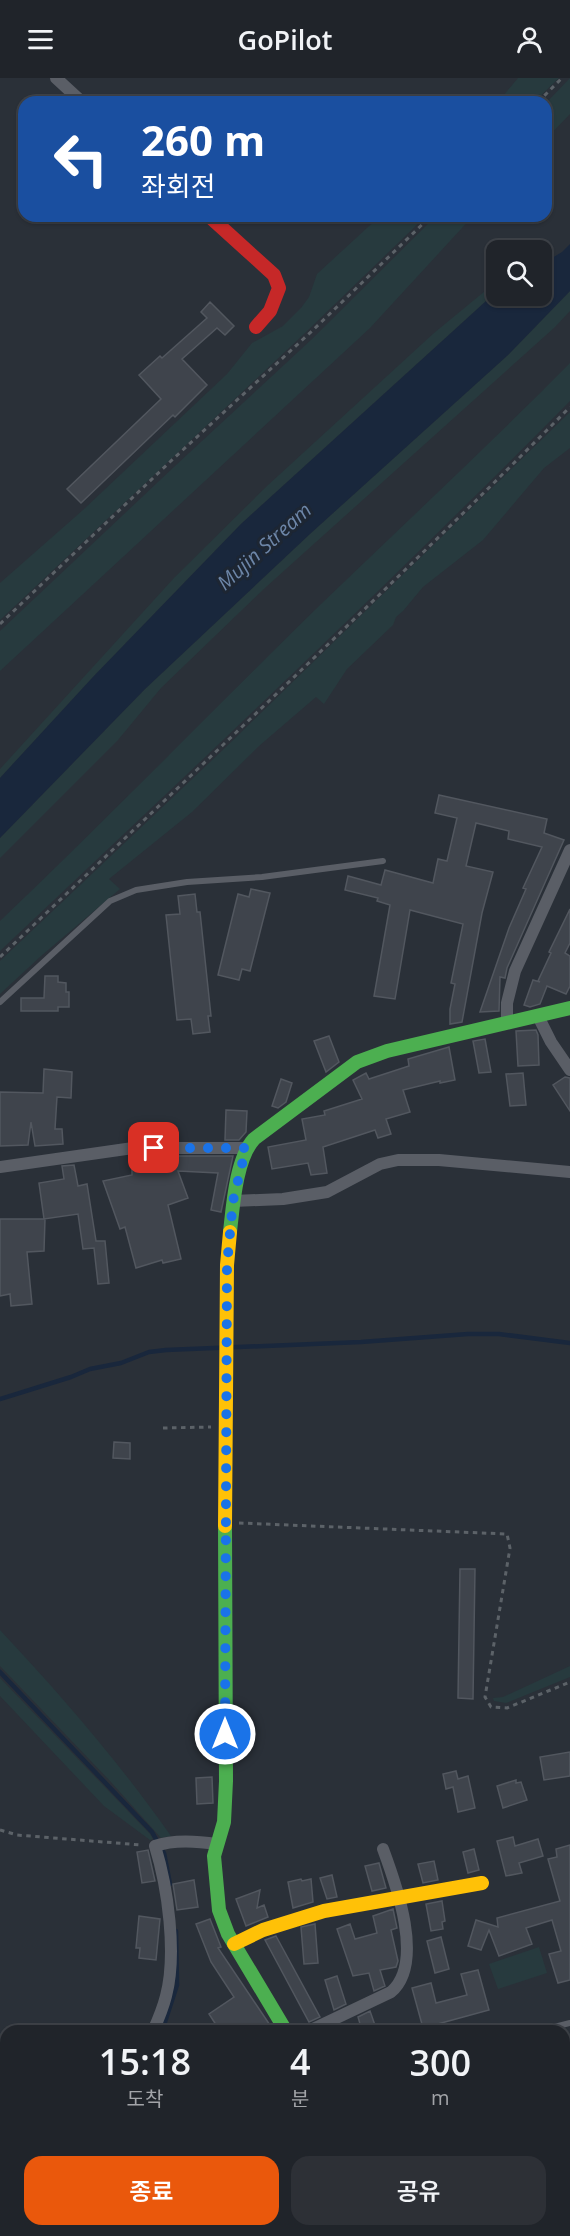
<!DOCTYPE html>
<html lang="ko">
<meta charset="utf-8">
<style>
body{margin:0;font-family:"Open Sans","Noto Sans KR",sans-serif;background:#2d3036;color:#f1f3f6;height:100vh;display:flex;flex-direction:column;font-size:22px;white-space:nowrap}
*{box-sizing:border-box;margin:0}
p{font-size:20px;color:#a2a4a8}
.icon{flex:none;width:33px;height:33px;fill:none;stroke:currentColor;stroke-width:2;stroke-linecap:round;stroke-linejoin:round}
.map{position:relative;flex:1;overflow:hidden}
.panel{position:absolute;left:0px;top:1947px;width:570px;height:212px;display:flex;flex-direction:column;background:#20242a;border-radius:18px 18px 0 0;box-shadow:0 2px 4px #0004,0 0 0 2px #3d4147}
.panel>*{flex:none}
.banner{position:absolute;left:18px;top:18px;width:534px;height:126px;border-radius:18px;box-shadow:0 2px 4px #0004,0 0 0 2px #3d4147;background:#1a4fa0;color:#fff;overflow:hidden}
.controls{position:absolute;left:486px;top:162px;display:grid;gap:12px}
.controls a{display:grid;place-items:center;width:66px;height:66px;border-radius:12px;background:#20242a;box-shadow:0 2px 4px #0004,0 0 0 2px #3d4147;font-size:30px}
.pin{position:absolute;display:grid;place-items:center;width:51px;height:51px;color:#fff;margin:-26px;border-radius:12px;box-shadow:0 3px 9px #0006}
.me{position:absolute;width:66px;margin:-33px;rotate:0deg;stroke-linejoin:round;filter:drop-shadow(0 0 4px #0008)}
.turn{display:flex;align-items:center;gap:21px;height:126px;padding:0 24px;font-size:27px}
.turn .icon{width:78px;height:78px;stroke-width:2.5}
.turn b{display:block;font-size:42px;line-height:51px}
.eta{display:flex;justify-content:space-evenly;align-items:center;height:102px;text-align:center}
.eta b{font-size:36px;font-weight:600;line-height:42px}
.button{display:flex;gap:12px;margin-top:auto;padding:12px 24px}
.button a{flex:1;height:69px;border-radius:18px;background:#ea580c;color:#fff;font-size:24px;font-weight:600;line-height:69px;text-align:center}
.button a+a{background:#2d3036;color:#f1f3f6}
header{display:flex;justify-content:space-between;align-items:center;height:78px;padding:0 24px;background:#20242a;font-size:27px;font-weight:600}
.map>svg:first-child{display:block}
.green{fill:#273a3e}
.water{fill:#19273c}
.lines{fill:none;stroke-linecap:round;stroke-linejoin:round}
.stream{stroke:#19273c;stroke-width:4.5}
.building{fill:#3f444c;stroke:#52575f;stroke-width:1.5}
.path{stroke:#5c6268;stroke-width:3;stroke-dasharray:4.5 4.5;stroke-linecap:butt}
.lane{stroke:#5a5e66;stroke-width:6}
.street{stroke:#5a5e66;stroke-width:12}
.fast{stroke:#4caf50;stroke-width:14}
.slow{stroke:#ffc107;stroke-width:14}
.jam{stroke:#c62828;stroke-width:14}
.route{stroke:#1a73e8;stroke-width:10;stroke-dasharray:0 18}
.labels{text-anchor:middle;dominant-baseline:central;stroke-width:6;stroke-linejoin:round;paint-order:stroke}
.water-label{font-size:20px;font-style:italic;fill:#6d86a8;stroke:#1d2633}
</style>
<header><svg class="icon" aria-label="menu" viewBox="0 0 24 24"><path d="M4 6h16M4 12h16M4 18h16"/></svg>GoPilot<svg class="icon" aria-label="person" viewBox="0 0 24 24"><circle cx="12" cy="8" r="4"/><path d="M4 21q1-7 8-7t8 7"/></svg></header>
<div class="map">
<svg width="570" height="2158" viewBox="0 0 570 2158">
<rect width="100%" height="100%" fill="#2a3038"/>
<path class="green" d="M518,0h41l-25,24h-36z
M570,0v36l-24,25v-36z
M380,138h46l-120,116 -306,288v-37l83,-73 144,-136 25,-31 31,-17 18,-18 8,-11 8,-23z
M436,138h37l-103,112 -370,343v-40l175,-165 137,-127z
M496,204v10l-255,232 -148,153 -93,101v-9l174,-191 93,-92 167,-153z
M570,213v20l-15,16 -289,260 -105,101 -43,52 -118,118v-20l145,-149 166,-156 197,-178z
M570,285v38c-186,188 -378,369 -570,550v-30c108,-103 212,-210 319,-315 84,-81 169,-160 251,-243z
M570,334v36l-26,20 -61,72 -60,47 -20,24 -7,6 -3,8 -46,44 -23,35 -8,-7 -57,49 -67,66 -83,67 11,10 -79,67 -41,38v-33l227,-215z
M0,1552c61,65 119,132 171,206l-10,2 -50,-56 -111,-116z
M570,1588v11l-64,26 -12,-2 -1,-3 10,-1z
M0,1600l150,156 3,5 -3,1 -46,-34 -104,-110z
M539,1869l8,26 -49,16 -9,-25z"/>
<path class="water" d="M570,166v47l-62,64 -197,178 -166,156 -145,149v-60l93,-101 148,-153 255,-232v4h46v-32l20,-12z"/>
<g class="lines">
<path class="stream" d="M0,1321l71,-22 19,-8 31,-6 28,-11 17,-2 195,-8 107,-8h31l71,9
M0,1594l152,160 12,21 6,31
M162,1953l15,-46 -1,-54
M0,2150l6,-3
M459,2152l7,6
M404,2158l12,-6"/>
</g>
<path class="building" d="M210,224l24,24 -9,9 -8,-7 -35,31 25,26 -32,32 -2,-2 -92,88 -14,-14 94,-90 -22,-24 21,-19 2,2 45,-40 -6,-6z
M439,717l108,24 -3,14 20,7 -57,128 -2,10 -5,-1 -1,34 -19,1 29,-84 17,-39 -3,-1 19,-41 -34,-8 1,-8 -33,-8 -10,43 27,6 -11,41 -20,109 -12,2v-15l5,-25 -4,-1 12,-59 -53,-14 -15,89 -21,-3 16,-91 -13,-4 1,-3 -33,-8 3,-14 33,9 4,-15 48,13 5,-24 9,2 10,-43 -22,-5z
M251,811l19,4 -20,78 -8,-2 -3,11 -21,-5 20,-81 11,3z
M195,816l2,18h3l11,104h-3l2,16 -17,2 -2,-15 -14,1 -11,-105 14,-1 -2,-18z
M570,831v34l-5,10 5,3v30l-4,8 -19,-8 -7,18 -10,3 -6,-2 9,-25 7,2 -2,-1 13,-28 -2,-1z
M45,898h13v6l8,1v9h3v15h-11v4h-37v-13h23z
M536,952l2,5 1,30 -21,1 -2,-35z
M329,958l10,26 -13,10 -12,-31z
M485,961l6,33 -12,1 -6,-32z
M449,969l6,33 -15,3v-2l-37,9 7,22 -24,7 5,15 -13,4 -3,-8 -52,17 4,26 -16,2 -3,-12 -36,6 -4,-22 38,-7 -4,-21 23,-4 -1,-4 38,-12 -9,-19 13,-7 3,6 40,-13 -1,-7z
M44,991l28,3 -1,26 -14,-1 -2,32h7l1,15 -28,2 -4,-24 -3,23 -28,1v-54l43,1z
M523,995l3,32 -16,1 -4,-32z
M565,999l5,1v33l-17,-26z
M281,1001l11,4 -6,19 -8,6 -6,-2z
M226,1032l21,1 -1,21 -7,8h-14z
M132,1078h101l-12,56 -10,-2 7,-37 -40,-2 10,27 -20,7 13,54 -18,4 -1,-3 -26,8 -11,-41 -5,2 -17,-48 29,-6z
M74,1087l4,21 9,-2 9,57h9l4,42 -11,1 -4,-36 -11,1 -5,-35 -34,5 -5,-36 25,-4 -2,-13z
M0,1141h45l-1,32 -17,1 5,52 -21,2 -1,-12 -10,2z
M114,1364l16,1v16l-17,-1z
M460,1491h15l-2,130 -15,-1z
M570,1674v24l-26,4 -4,-23z
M456,1693l2,8 10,-3 7,32 -17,4 -5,-25 -7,2 -3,-15z
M212,1699l1,26 -16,1 -1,-26z
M516,1702v3l5,-1 6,18 -24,8 -6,-22z
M513,1759l2,9 23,-7 5,17 -24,7 3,10 -16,3 -9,-35z
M570,1767v135l-12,3 -9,-29 12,-3 -9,-31 -26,8 6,16 -33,12 -10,-26 -8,20 -13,-4 8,-26 22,7 -1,-9 63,-17 -12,-42 9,-2 -1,-8z
M474,1771l5,21 -11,3 -5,-21z
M148,1772l7,31 -13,2 -5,-31z
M434,1783l4,19 -15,3 -5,-19z
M379,1785l7,25 -14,3 -7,-25z
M332,1797l5,22 -10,2 -7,-21z
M301,1801l1,2 9,-2 2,23 -20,6 -5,-26z
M194,1802l4,27 -21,3 -4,-26z
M260,1812l-3,18 7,-3 4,12 -22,9 -10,-27z
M442,1823l3,20 -3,1 1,7 -12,2 -5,-27z
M393,1831l4,19 -6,2 7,31 -2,6 -16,3 5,16 -11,5 -5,-18 -16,3 -16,-47 13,-5 5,15 22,-6 -4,-17z
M139,1838l21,3 -4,41 -17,-2 1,-10h-4z
M210,1841l11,28 -3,1 56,83h-54l-11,-17 25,-17 -23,-35 -15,-38z
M315,1846l3,39 -14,1 -3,-37z
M276,1858l44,81 -11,5 -44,-82z
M441,1859l8,32 -14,4 -8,-32z
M478,1892l11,40 -66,18 -11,-40 19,-5 5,20 31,-8 -6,-21z
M337,1898l9,28 -12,6 -9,-30z
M370,1933l7,20h-15l-4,-14z"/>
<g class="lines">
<path class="path" d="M538,24l24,-24
M0,546l173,-165 139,-128 119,-115
M0,879c191,-182 384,-363 570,-550
M163,1350l48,-1
M239,1445l268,11 3,14 -25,149 6,10 16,1 63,-26
M0,1752l17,5 124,10"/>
<path class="lane" d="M0,924l110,-101 26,-11 51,-8 75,-5 121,-16
M539,1953l31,-8"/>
<path class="street" d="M56,0l26,24
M538,938l13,26 19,28
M507,945v-20l8,-32 55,-121
M0,1089l133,-19h113
M233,1123l50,-2 44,-7 53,-28 18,-4h41l131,12
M153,1953c5,-11 10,-23 13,-35 11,-42 2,-108 -11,-150 19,-7 42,-5 62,-2
M309,1953l82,-39c34,-29 5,-108 -8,-143
M564,2021l6,-2
M123,2158l8,-6"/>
<path class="fast" d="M230,1154c3,-27 6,-73 24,-93l103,-77 30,-11 183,-43
M225,1448l1,255 -2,41 -10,34 5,54 9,24 58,97"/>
<path class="slow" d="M225,1448l2,-261 3,-33
M234,1866l29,-14 61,-19 158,-28"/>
<path class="jam" d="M209,138l65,59 5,13 -9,23 -14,16"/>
</g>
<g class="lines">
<path class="route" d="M154,1070h92l-13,53 -6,64 -2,469"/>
</g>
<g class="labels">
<g class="water-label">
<text transform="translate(264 468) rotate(-42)">Mujin Stream</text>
</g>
</g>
</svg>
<div class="controls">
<a><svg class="icon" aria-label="search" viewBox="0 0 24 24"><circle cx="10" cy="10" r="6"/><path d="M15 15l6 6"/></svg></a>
</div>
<div class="pin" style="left:154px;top:1070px;background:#d93025"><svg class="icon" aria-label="arrive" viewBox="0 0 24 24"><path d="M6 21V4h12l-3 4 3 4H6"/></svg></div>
<svg class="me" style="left:225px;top:1656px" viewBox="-20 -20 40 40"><circle r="17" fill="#1a73e8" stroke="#fff" stroke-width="3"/><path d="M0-11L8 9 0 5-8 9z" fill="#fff"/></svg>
<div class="banner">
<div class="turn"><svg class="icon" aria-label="left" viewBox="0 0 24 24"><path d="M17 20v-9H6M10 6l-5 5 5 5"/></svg><div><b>260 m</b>좌회전</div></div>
</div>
<section class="panel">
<div class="eta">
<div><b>15:18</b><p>도착</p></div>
<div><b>4</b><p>분</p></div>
<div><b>300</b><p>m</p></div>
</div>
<div class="button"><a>종료</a><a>공유</a></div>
</section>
</div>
